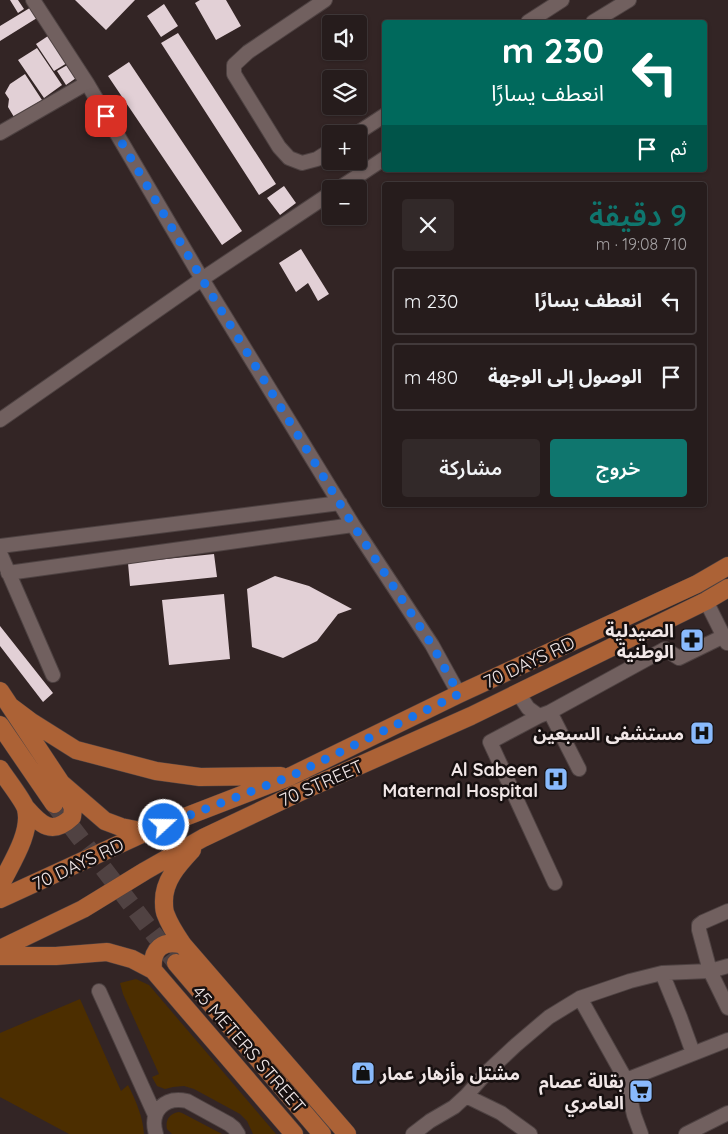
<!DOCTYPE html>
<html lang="ar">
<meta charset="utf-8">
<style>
body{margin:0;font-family:Quicksand,"Noto Sans Arabic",sans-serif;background:#322929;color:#f1f3f6;direction:rtl;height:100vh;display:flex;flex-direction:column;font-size:19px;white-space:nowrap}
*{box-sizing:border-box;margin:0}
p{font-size:16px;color:#a4a1a3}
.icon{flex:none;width:28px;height:28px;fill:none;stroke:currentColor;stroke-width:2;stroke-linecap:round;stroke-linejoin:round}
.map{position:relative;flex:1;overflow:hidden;direction:ltr}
.sheet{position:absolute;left:382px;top:182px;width:325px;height:325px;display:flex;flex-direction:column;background:#261c1c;border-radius:5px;box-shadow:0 1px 4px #0004,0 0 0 1px #423a3b;direction:rtl}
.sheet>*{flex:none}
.guide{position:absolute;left:382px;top:20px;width:325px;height:152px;border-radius:5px;box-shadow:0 1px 4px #0004,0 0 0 1px #423a3b;direction:rtl;background:#00695c;color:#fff;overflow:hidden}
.controls{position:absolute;left:322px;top:15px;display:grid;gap:10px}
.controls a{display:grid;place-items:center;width:45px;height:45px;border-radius:5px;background:#261c1c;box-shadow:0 1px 4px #0004,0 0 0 1px #423a3b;font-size:25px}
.pin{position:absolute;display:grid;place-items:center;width:42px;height:42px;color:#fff;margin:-21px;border-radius:10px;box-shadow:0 2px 8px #0006}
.me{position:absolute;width:55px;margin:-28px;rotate:69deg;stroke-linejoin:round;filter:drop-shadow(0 0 4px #0008)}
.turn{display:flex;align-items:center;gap:18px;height:105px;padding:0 20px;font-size:22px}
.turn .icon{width:65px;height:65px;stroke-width:2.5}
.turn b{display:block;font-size:35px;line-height:42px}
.then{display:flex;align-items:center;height:48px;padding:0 20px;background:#0003;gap:10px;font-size:19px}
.round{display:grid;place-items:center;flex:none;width:52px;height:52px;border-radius:5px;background:#322929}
.headline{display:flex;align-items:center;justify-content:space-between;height:85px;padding:0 20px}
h1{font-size:30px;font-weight:600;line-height:38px;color:#0f766e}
.button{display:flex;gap:10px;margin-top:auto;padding:10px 20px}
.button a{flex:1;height:58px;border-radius:5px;background:#0f766e;color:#fff;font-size:20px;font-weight:600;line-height:58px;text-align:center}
.button a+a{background:#322929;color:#f1f3f6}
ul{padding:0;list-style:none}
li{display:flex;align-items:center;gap:15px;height:68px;margin:0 10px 8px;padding:0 10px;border:2px solid #423a3b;border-radius:5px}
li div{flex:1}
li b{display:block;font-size:19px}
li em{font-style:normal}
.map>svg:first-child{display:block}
.green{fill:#4c2e00}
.building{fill:#e2d0d6}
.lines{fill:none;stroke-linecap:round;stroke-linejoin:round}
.major-tunnel{stroke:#504242;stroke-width:18;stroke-dasharray:18 9;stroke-linecap:butt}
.minor-casing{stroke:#4e4242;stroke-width:16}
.major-casing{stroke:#4e4242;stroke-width:19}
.minor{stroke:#71605f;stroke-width:14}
.major{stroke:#ac6236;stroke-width:18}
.route{stroke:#1a73e8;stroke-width:9;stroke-dasharray:0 16.2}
.labels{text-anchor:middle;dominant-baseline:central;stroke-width:5;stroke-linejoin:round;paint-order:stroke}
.poi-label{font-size:18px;font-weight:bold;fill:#f1e7e7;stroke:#171010;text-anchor:end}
.street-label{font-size:18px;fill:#f1e7e7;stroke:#171010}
</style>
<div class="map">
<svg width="728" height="1134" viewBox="0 0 728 1134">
<rect width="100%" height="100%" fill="#332525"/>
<path class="green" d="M136,979l13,6 127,149h-23l-6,-13 -7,-7 -46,-25 -10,-3 -11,1 -8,2 -8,-3 -5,-9 7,-3 -36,-80 -3,-11z
M80,999l41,92 7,-6c8,16 15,32 16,49h-75l-69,-37v-64z
M179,1112l3,1 40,21h-50l-5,-5c-2,-9 3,-16 12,-17z"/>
<path class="building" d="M10,0h8l6,9 -6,4z
M75,0h60l-29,30z
M200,0h26l15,26 -25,14 -21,-37z
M38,3l7,10 -45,28v-15z
M164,4l14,22 -17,11 -14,-21z
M178,33l98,151 -17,11 -98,-152z
M48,36l19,27 -13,8 -18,-27z
M37,48l25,37 -18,13 -26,-38z
M129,62l113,169 -20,14 -114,-169z
M69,64l5,6 -2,2 4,6 -10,7 -9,-14z
M25,74l17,26 -28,17 -6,-10 1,-8 -4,-6 5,-9z
M284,186l12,17 -16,12 -13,-17z
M301,249l28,45 -11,7 -10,-18 -12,9 -17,-29z
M214,554l3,23 -87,9 -2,-23z
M275,576l34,10 43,23 -14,5 -21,27 -34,17 -31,-11 -5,-58z
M224,594l6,65 -61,6 -7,-65z
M0,626l53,67 -10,9 -43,-56z"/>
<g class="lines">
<path class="major-tunnel" d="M54,804l122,159"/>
<g class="minor-casing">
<path id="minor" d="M33,0l54,83 115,196 151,246 79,120 27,49
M325,0l-77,52 -14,13v9l45,73 10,11 13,5 15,-4 14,-9
M528,22l34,-22
M593,22l36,-22
M0,133l87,-50
M356,134l29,-19
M338,189l47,-31
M0,420l202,-141 129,-86
M0,546l340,-43
M0,553l53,122
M8,573l345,-48
M706,601l21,42
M518,693l10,15 11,8
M550,712l29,57
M555,883l-65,-141 49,-26 11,-4 115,-63 14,9 45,-22
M728,911l-25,11 -4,3v5l11,41 18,37
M662,973l18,44 13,36
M99,991l56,124
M580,998l46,82 8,35 7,19
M626,1080l102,-40
M466,1096l35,17 29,21
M156,1134c-7,-22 8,-38 31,-33l42,23 5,4 4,6
M413,1134l17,-13 24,-14 12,-11 21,-24 29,-27 33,-28 31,-19 50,-17 32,-8 48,-2 18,-5
M686,1134l42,-21"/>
</g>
<g class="major-casing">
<path id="major" d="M0,691l61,92 44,38 16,6 25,5
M10,706l20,15 46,29 80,21 44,6 81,-1
M0,725l54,79
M0,769c5,8 24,32 26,40 6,24 -16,56 -26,77
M26,808c15,17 26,28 46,9l1,-9 -9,-19
M192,850c-14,15 -29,31 -28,53 0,4 0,8 2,12 4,11 11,21 17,30l164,189
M0,899l146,-67 145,-56 168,-82 238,-110 31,-18
M0,949l83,-40 62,-38 58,-33 97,-46 171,-76 235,-115 22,-13
M0,956h56l51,-4 25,7 21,11 141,164
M176,963l146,171
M153,970c-2,-21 10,-31 30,-25"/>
</g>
<use href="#minor" class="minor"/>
<use href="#major" class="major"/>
</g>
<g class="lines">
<path class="route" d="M106,116l96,163 151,246 79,120 27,49 -168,82 -127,49"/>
</g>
<defs>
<g id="pharmacy-square" transform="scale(1.25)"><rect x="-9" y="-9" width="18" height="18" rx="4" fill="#89bafc" stroke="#171010"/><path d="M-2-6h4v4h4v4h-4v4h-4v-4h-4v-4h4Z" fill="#111"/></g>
<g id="hospital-square" transform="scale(1.25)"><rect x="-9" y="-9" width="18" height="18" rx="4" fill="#89bafc" stroke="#171010"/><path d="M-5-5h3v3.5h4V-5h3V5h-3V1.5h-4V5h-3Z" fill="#111"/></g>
<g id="shop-square" transform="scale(1.25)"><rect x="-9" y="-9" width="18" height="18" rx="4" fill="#89bafc" stroke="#171010"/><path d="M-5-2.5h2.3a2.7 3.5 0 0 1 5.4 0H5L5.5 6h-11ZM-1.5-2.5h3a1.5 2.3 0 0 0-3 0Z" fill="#111"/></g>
<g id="supermarket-square" transform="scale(1.25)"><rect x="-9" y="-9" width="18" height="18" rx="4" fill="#89bafc" stroke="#171010"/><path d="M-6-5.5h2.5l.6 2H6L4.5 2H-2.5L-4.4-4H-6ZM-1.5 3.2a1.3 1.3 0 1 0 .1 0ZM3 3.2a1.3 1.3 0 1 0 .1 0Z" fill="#111"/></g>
</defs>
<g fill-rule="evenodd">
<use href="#pharmacy-square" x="692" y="640"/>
<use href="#hospital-square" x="702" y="733"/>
<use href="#hospital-square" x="556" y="779"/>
<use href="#shop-square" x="363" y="1073"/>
<use href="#supermarket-square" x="641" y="1091"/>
</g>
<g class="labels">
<g class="poi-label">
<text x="674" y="630">الصيدلية<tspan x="674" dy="21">الوطنية</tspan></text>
<text x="684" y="733">مستشفى السبعين</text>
<text x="538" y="769">Al Sabeen<tspan x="538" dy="21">Maternal Hospital</tspan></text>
<text x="380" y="1073" text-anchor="start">مشتل وأزهار عمار</text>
<text x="624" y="1081">بقالة عصام<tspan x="624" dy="21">العامري</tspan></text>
</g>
<g class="street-label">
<text transform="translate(529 662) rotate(-25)">70 DAYS RD</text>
<text transform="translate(321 783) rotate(-24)">70 STREET</text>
<text transform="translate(78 864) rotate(-25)">70 DAYS RD</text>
<text transform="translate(249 1049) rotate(49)">45 METERS STREET</text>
</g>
</g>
</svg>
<div class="controls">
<a><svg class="icon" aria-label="sound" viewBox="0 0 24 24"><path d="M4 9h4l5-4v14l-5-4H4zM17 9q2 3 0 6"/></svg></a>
<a><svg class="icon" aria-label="layers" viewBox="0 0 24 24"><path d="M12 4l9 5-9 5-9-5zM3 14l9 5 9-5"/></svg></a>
<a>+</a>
<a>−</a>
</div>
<div class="pin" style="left:106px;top:116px;background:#d93025"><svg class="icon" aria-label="arrive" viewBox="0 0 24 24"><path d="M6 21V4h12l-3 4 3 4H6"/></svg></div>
<svg class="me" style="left:164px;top:825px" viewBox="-20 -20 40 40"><circle r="17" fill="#1a73e8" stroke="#fff" stroke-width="3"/><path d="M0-11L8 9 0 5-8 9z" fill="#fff"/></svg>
<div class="guide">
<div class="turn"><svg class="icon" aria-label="left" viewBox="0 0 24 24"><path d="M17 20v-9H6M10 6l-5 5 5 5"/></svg><div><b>230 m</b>انعطف يسارًا</div></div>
<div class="then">ثم<svg class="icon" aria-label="arrive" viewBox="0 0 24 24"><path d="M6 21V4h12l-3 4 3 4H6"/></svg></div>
</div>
<section class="sheet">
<div class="headline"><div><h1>9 دقيقة</h1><p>710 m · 19:08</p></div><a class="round"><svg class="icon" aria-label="close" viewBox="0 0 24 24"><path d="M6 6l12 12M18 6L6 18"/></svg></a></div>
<ul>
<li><svg class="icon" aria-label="left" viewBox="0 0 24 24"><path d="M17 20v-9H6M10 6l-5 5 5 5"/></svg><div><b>انعطف يسارًا</b></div><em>230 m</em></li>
<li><svg class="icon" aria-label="arrive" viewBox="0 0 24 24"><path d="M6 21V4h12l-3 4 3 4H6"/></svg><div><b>الوصول إلى الوجهة</b></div><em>480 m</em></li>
</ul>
<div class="button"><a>خروج</a><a>مشاركة</a></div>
</section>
</div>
